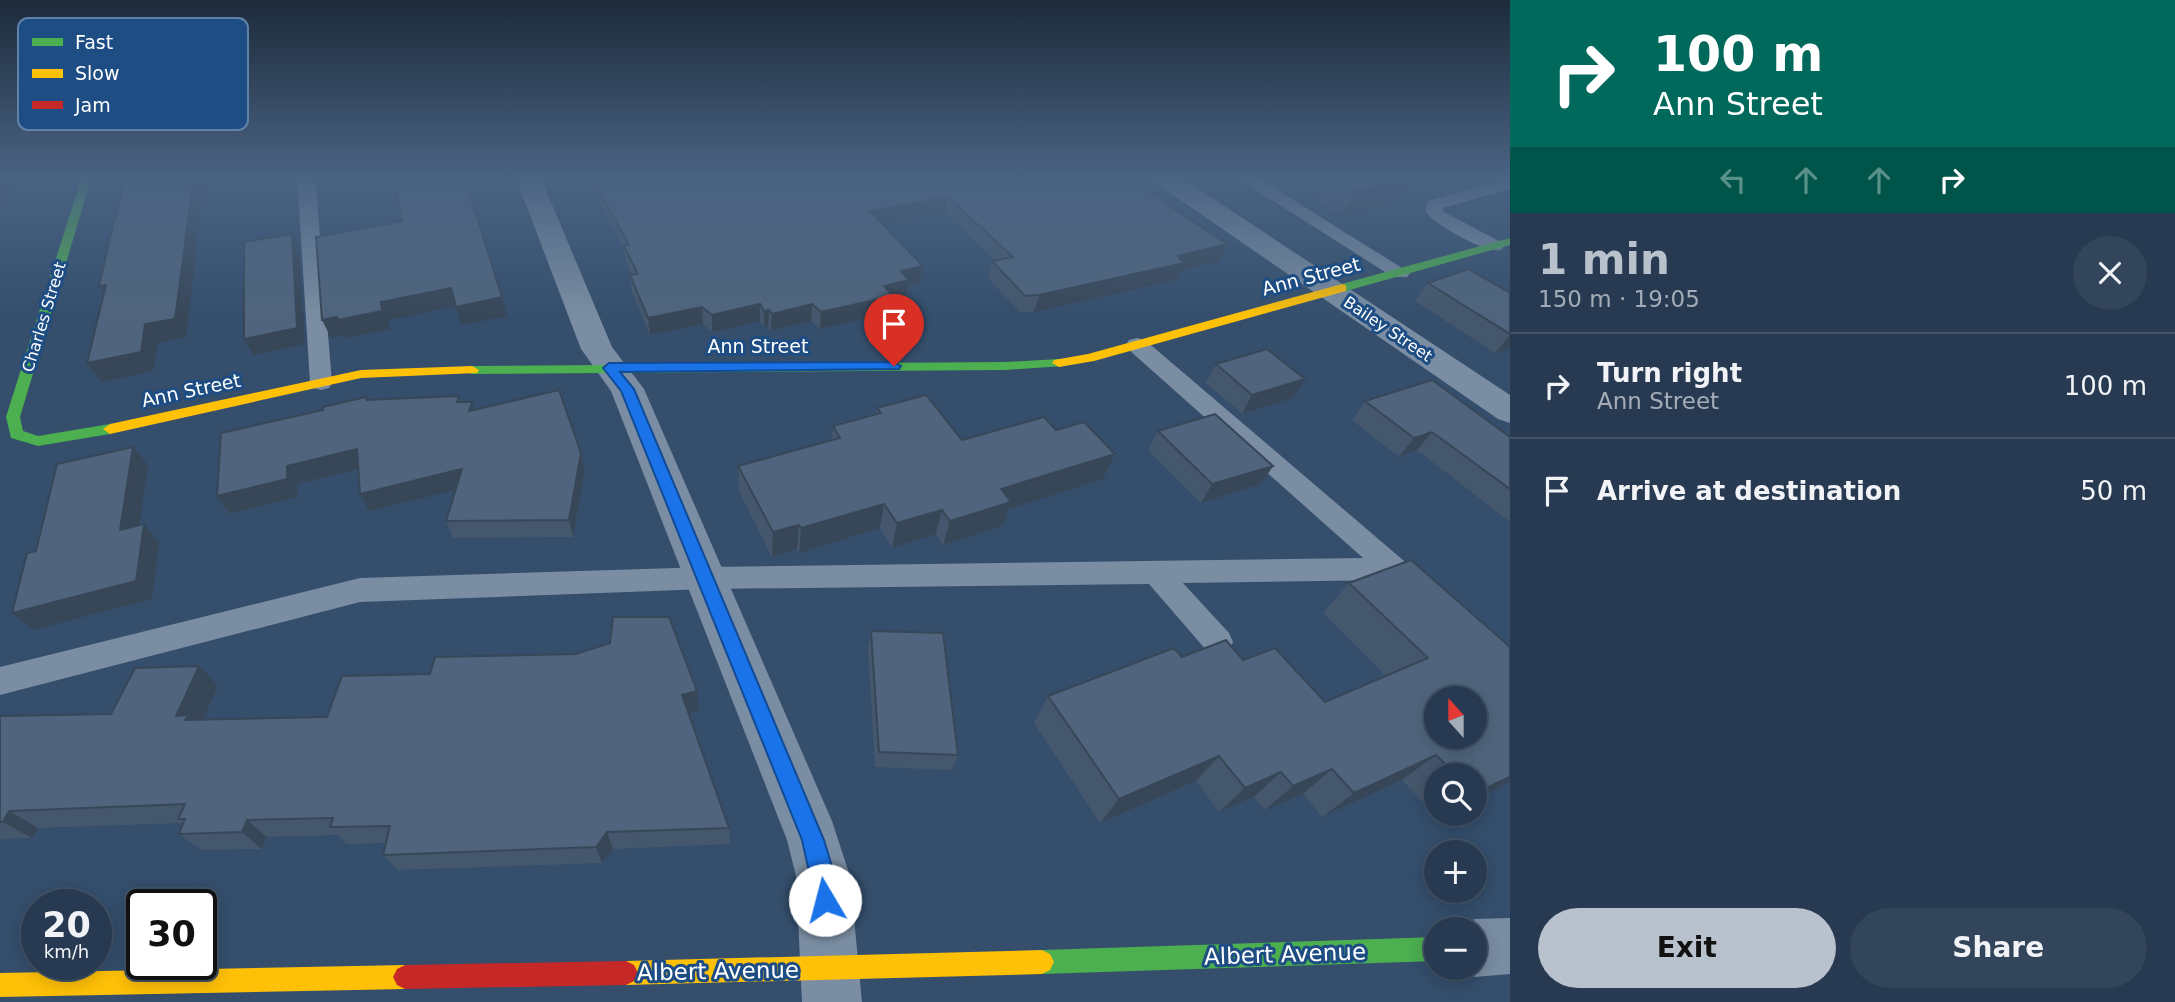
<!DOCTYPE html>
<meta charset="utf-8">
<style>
body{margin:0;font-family:"DejaVu Sans",sans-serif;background:#33455b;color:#f1f3f6;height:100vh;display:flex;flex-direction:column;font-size:26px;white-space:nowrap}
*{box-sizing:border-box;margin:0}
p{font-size:23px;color:#a4adb7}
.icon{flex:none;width:38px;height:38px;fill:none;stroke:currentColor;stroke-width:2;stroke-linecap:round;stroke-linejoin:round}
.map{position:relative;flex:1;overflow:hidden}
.details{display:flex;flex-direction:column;background:#273a51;width:665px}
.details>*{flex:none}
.guide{background:#00695c;color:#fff;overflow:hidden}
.needle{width:46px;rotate:339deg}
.buttons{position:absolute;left:1424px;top:686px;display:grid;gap:14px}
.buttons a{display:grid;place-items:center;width:63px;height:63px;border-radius:50%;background:#273a51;box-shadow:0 4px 18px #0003,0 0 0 2px #435468;font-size:35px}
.speed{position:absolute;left:21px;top:889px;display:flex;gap:14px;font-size:35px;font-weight:700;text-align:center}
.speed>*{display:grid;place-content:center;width:91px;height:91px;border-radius:50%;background:#273a51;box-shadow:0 4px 18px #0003,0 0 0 2px #435468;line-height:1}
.speed small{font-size:18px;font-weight:400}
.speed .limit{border:4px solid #111;border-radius:10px;background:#fff;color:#111}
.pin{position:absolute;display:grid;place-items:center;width:60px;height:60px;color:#fff;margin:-72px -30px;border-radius:50% 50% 50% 0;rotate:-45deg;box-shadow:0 0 7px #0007}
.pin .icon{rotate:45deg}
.me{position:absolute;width:77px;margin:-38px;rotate:352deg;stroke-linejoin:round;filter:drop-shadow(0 0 5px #0008)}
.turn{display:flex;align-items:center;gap:24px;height:147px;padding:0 28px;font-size:32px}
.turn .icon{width:91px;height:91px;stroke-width:2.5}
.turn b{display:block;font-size:49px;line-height:60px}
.lanes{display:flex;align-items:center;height:66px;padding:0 28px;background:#0003;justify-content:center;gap:35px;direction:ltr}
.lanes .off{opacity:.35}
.round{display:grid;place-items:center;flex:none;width:74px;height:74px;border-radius:37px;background:#33455b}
.summary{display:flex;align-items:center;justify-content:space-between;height:119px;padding:0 28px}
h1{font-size:42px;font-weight:600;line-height:52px;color:#b8c1cc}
.action{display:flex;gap:14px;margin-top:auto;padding:14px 28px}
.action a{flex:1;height:80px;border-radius:42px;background:#b8c1cc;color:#111;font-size:28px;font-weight:600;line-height:80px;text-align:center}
.action a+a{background:#33455b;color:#f1f3f6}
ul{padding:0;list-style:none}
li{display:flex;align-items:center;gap:21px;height:105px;padding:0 28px;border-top:2px solid #435468}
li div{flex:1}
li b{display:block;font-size:26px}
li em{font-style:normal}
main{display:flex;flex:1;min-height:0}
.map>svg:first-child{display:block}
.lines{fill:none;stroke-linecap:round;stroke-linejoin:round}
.lane{fill:#7a8da2;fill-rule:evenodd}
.street{fill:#7a8da2;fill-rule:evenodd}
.fast{fill:#4caf50;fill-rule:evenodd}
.slow{fill:#ffc107;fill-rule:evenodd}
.jam{fill:#c62828;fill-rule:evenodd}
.wall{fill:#45576c}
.shaded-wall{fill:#384758}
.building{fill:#50657d;stroke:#384758;stroke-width:2;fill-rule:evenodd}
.route{fill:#1a73e8;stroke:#114b97;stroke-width:2}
.labels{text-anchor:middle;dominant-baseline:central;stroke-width:6;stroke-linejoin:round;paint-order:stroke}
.far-street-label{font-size:16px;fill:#fff;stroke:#1d4d83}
.street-label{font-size:19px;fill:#fff;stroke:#1d4d83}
.near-street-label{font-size:23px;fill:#fff;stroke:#1d4d83}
.key{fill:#1d4d83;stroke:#6182a8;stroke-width:2}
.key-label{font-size:19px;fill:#fff}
</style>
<main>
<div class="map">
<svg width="1510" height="1002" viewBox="0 0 1510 1002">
<rect width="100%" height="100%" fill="#344e6c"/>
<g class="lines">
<path class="lane" d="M297,176h18l17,207 -3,5 -8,2 -8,-2 -3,-5z
M1234,176h21l155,97 -3,4h-14z
M1510,179v10l-67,19 1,4 57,30 3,4 -3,4c-16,4 -67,-26 -76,-39l3,-10z
M1137,338l8,2 265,226 4,8 -4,8 -10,3 -12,-5 -205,3 46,50 4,9 -4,9 -11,4 -11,-4 -58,-67 -442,5 -347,13 -360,93v-28l360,-89 347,-11 656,-9 -234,-208 -3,-5 3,-5z"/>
<path class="street" d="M515,176h25l72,171 32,42 188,432 18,55 12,126h-60l-6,-126 -9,-36 -176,-449 -30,-42z
M1150,176h29l331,219v28l-12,-4 -345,-238z
M1510,918v56l-35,3 -20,-9h20v-39l-20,-1 20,-9z"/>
<path class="fast" d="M82,176h10l-72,241 3,14 15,5 72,-12 7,5 -7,5 -72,12 -27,-8 -5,-21z
M1510,238v7l-164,46 -4,1 -6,-4 2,-3z
M1059,359l7,4 -2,3 -59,4 -533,4 -7,-4 7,-4 533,-4z
M1437,937v24l-395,13 -8,-4 -4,-8 4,-8 8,-4z"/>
<path class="slow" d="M1342,284l4,1v6l-252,70 -35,6 -7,-4 2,-3 34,-6z
M472,366l7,4 -2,3 -116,5 -251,56 -7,-5 7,-5 251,-54z
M1042,950l8,4 4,8 -4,8 -8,4 -416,11 -8,-4 -4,-8 4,-8 8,-4z
M405,965l8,4 4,8 -4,8 -8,4 -405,8v-24z"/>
<path class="jam" d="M626,961l8,4 4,8 -4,8 -8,4 -221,4 -8,-4 -4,-8 4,-8 8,-4z"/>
</g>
<path class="wall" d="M624,176h502l93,85 -38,9 -4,10 -143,32h-14l-32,-34 4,-17h4l-51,-48 -62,11 40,42 -3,17 -12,3 -2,11 -14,3 -2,12 -70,17 -9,-8 -40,10 -3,-5 -4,1 -4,-6 -48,11 -9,-8 -53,11 -18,-43 -2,-17h2l-6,-13 -2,-13 -24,-46 -3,-16 28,-5z
M1276,176h137l-15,25 -56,14z
M1428,283l82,10v55l-15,5 -80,-52z
M1216,364l89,15 -12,19 -51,16 -36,-31z
M368,400l93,2 14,8 106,43 4,17 -12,67 -120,1 -7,-17 9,-31 -86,21 -11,-42 -61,15 1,13 -69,17 -12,-18z
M1365,401l145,36v85l-93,-72 -18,7 -47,-37z
M877,408l85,32 94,-10 59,24 -12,25 -94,30 -7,17 -59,19 -7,-11 -44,14 -12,-20 -81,25 -2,-4 -25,8 -33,-66 -1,-25 94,-26 1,-14 43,-12z
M1158,431l115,35 -12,18 -60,19 -53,-53z
M1349,583l161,64v135l-35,17v-24h-38v39h8l-8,4 -35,-38 -80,37 -19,-23 -38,16 -11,-13 -35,15 -23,-31 -96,42 -66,-100 14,-27 134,-39 61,3 82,42 61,-26 -63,-63z
M871,631l87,124 -6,15 -77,-3 -7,-119z
M218,686l-15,34 124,-3 370,-26 2,20 -10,3 40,114 1,16 -117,5 -11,14 -204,7 -15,-15 3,-12 -39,1 -9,-9 -71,2 -5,12 -61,1 -22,-16 4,-11 -145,5 -6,10 -32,1v-123l111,-2z"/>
<path class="shaded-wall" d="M0,176h15l-15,37z
M194,176h11l-19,161 -28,6 -5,28 -52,11 -14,-19z
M1413,176l-15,25 -56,14 14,-25z
M948,197l-3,16 -76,14 1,-16z
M292,234l7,15 6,95 -52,11 -9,-16z
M1227,244l-8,17 -38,9 -4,10 -143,32 5,-17 139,-39z
M923,266l-3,17 -12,3 -2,11 -14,3 -2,12 -70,17 1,-17 63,-26 17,-15z
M106,285l6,19 -13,-18z
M451,288l6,18 -69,14 2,9 -44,9 -2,-3 -13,3 -9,-18 15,-3 44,-15z
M502,297l5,19 -45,9 -6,-18z
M760,304v17l-48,11v-17z
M812,304l-1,17 -40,10 1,-17z
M702,307l1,17 -53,11 -2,-17z
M769,310l-1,16 -4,1v-16z
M1510,335v13l-15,5z
M1305,379l-12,19 -51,16 10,-19z
M472,402l6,18 -9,-9z
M1432,432l-15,18 -18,7 15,-19z
M133,447l15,18 -12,83 -16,-18z
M357,449l9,18 -69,17 1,13 -69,17 -12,-18 70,-30z
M581,453l4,17 -12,67 -4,-17z
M1115,454l-12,25 -94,30 -7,17 -59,19 7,-24 51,-32z
M1273,466l-12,18 -60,19 11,-19z
M462,469l7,18 -100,24 -9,-17z
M884,504l-4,24 -81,25 2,-25z
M942,510l-6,24 -44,14 5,-25z
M144,524l15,18 -7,57 -119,31 -21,-17z
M799,525l-2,24 -25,8 1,-25z
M199,666l19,20 -18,41 -24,-11z
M697,691l2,20 -14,4 -3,-20z
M1436,755l-34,25 -80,37 32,-24z
M1219,756l-23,25 -96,42 19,-24z
M1332,769l-29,25 -38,16 28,-24z
M1281,772l-27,25 -35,15 26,-24z
M1510,777v5l-35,17v-6z
M9,811l29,17 -6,10 -29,-16z
M247,820l20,17 -5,12 -20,-17z
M607,832l6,17 -11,14 -6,-16z"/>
<path class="building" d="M137,176h57l-19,143 -30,5 -4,28 -54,11 19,-78 -7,1 14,-61 12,-42 11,-1z
M394,176h70l38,121 -46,10 -5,-19 -70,14 1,9 -44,9 -1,-3 -15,3 -6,-83 86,-16z
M626,176h500l101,68 -49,12 6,7 -145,32 -14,1 -33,-35 21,-4 -65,-60 -78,14 53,55 -22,5 8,9 -25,6 9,10 -72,16 -9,-8 -40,10 -3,-4 -5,1 -4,-7 -48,11 -10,-8 -54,11 -18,-43 8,-1 -14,-28 5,-1 -32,-58 32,-6z
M1331,176h82l-57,14z
M292,234l5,94 -53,11v-97z
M1468,269l42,24v41l-82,-51z
M1267,349l38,30 -53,16 -36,-31z
M1432,380l78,57v52l-78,-57 -18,6 -49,-37z
M559,390l22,63 -12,67 -123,1 16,-52 -102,25 -3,-45 -70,17v13l-70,17 4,-63 102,-23v-3l43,-10 1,3 92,-4 -2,6h15l-3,9z
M926,395l36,45 82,-23 12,13 28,-8 31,32 -114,35 10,13 -61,19 -8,-11 -45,13 -13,-19 -83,24 -2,-3 -26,7 -35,-66 102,-28 -7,-12 48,-13 -4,-5z
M1215,414l58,52 -61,18 -54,-53z
M133,447l-13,83 24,-6 -8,57 -124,32 15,-60 9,-2 21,-87z
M1411,560l99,87v130l-35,16v-18h-19l-20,-20 -82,38 -22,-24 -39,17 -12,-14 -36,16 -26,-32 -100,43 -71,-103 126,-48 8,9 44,-17 17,20 32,-12 50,54 103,-44 -79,-75zM1437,698h38v39h-38z
M613,617h56l28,74 -15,4 47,133 -122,4 -11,15 -213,8 7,-29 -60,1 3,-9 -86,2 -5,12 -63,2 6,-15h-7l7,-15 -176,7 -6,11h-3v-106l111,-2 24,-46 64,-2 -23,50 12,-1 -3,5 142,-3 15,-41 88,-2 5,-17 141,-3 34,-11z
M871,631l72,2 15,122 -79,-3z"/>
<linearGradient id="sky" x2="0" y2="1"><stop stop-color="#1d2b3b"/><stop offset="0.56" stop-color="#4a6383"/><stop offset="1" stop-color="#4a6383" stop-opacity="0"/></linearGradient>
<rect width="1510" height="317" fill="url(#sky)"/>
<path class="route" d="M894,362l7,4 -2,3 -279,3 14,17 190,451c6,21 17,47 9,68l-8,3 -8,-3 -15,-68 -181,-449 -18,-23 6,-5z"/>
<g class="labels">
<g class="far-street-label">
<text transform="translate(44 317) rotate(-73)">Charles Street</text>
<text transform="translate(1388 329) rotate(34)">Bailey Street</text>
</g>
<g class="street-label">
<text transform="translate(1311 276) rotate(-15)">Ann Street</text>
<text x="758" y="346">Ann Street</text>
<text transform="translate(191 390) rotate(-12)">Ann Street</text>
</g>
<g class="near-street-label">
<text transform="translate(1285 954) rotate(-2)">Albert Avenue</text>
<text transform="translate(718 971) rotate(-1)">Albert Avenue</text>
</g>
</g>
<rect x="18" y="18" width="230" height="112" rx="10" class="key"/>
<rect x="32" y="38" width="31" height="8" fill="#4caf50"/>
<rect x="32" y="69" width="31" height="9" fill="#ffc107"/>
<rect x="32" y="101" width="31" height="8" fill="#c62828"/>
<g class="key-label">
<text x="75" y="49">Fast</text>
<text x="75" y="80">Slow</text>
<text x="75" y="112">Jam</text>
</g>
</svg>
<div class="buttons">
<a><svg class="needle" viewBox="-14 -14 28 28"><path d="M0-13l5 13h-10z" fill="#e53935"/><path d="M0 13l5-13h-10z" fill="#a4adb7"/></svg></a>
<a><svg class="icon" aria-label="search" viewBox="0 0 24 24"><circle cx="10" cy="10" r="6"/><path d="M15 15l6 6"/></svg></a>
<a>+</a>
<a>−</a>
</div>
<div class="speed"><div>20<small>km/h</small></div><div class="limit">30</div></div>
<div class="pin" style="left:894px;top:366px;background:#d93025"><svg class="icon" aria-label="arrive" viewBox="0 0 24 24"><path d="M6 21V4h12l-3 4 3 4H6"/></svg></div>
<svg class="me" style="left:825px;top:900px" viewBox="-20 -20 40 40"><circle r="19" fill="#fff"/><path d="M0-13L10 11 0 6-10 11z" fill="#1a73e8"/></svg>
</div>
<section class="details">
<div class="guide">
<div class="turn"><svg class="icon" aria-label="right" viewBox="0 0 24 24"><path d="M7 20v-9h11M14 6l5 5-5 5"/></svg><div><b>100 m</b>Ann Street</div></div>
<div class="lanes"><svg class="icon off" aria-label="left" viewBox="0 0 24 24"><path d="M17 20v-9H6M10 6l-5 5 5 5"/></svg><svg class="icon off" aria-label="ahead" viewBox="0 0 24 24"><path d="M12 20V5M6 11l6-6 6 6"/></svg><svg class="icon off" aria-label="ahead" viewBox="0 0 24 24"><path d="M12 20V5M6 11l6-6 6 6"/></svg><svg class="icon" aria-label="right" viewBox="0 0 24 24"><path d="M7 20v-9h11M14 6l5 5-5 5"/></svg></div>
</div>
<div class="summary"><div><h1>1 min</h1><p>150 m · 19:05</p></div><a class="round"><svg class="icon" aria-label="close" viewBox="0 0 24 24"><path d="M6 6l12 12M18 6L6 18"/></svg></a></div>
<ul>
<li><svg class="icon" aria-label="right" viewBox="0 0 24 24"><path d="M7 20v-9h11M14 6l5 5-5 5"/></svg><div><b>Turn right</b><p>Ann Street</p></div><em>100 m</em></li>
<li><svg class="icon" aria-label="arrive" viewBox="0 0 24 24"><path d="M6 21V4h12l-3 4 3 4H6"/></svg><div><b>Arrive at destination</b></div><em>50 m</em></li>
</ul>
<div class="action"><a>Exit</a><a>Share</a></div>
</section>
</main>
